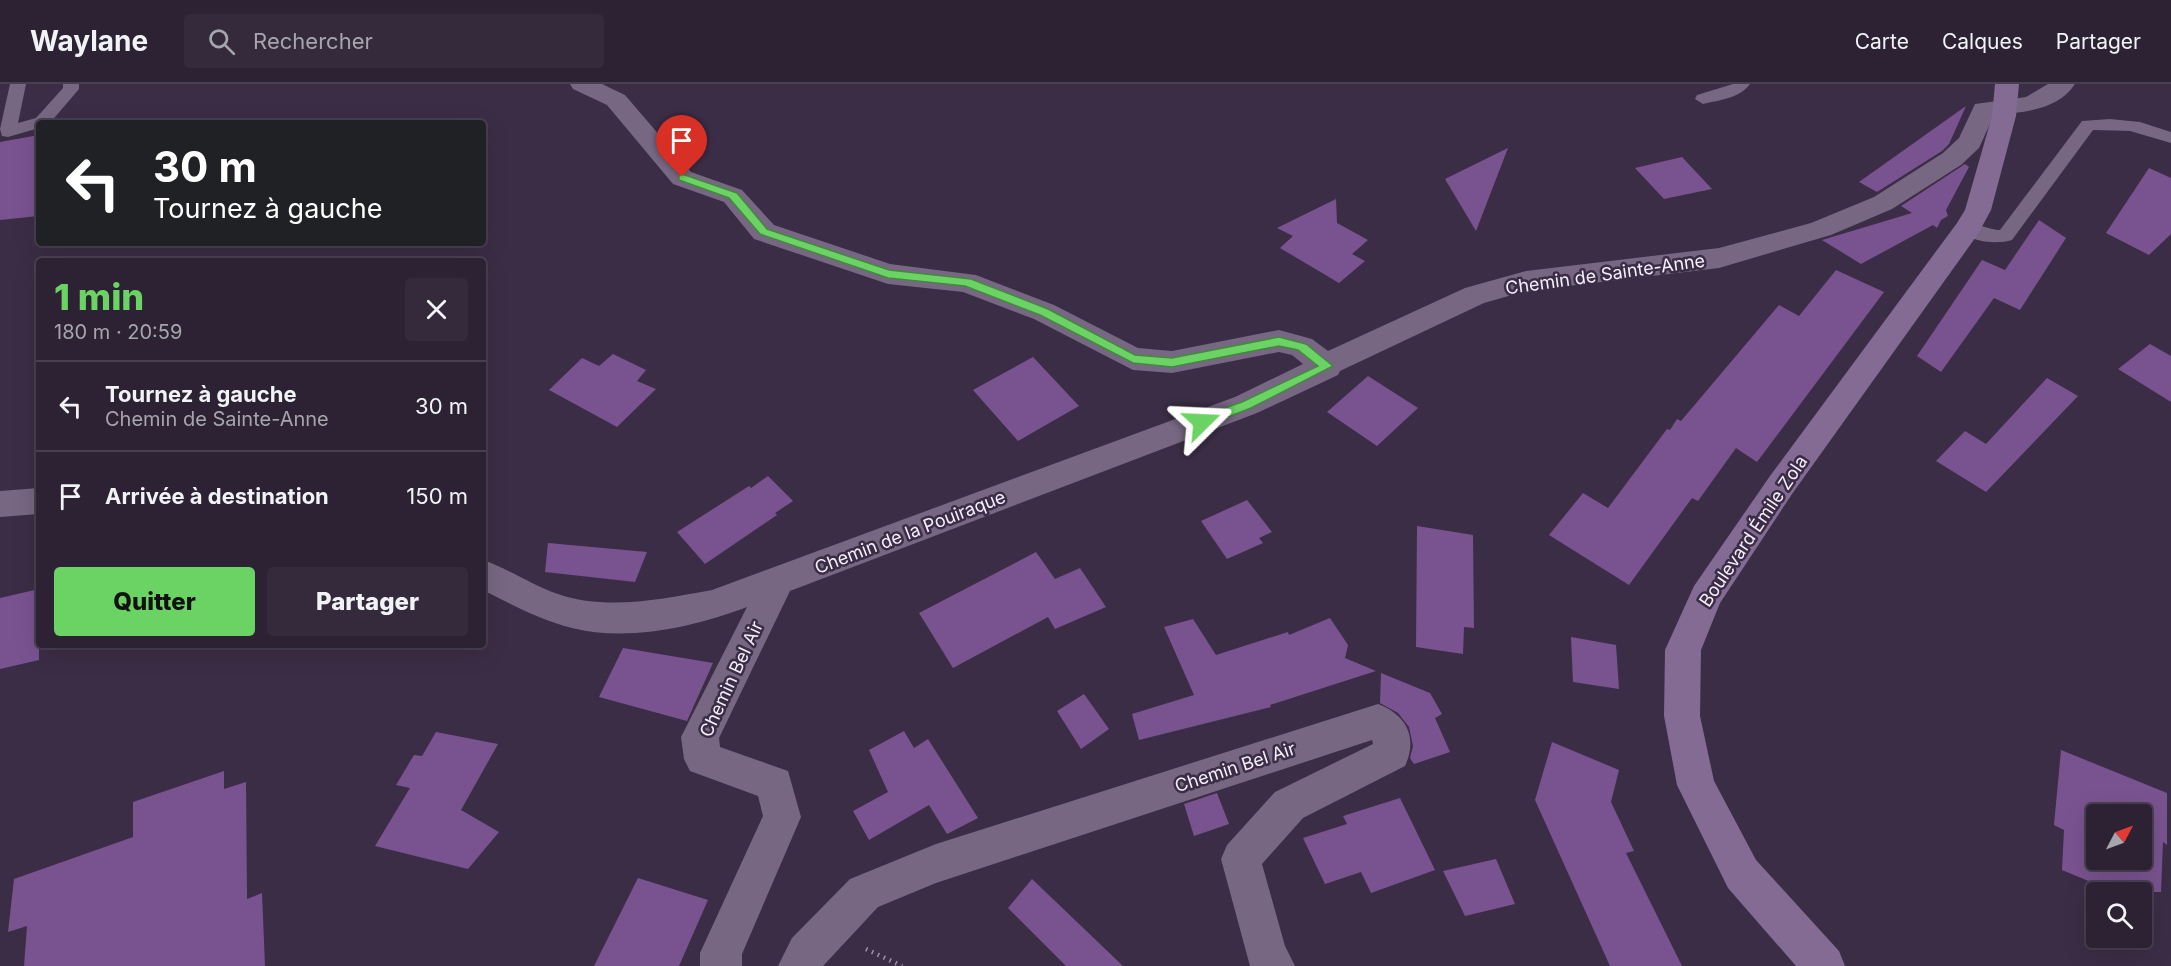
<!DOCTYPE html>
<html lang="fr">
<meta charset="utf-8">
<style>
body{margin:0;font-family:Inter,sans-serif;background:#342a3c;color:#f1f3f6;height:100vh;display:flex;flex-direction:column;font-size:22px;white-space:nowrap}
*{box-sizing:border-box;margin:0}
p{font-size:20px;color:#a6a4ac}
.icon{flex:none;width:33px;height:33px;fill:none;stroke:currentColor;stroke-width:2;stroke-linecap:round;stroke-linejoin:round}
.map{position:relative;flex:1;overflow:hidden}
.sheet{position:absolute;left:36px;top:174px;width:450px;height:390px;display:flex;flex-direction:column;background:#2c2234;border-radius:6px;box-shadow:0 6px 24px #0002,0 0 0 2px #483f4f}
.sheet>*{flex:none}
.banner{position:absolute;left:36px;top:36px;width:450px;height:126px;border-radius:6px;box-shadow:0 6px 24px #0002,0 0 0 2px #483f4f;background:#202124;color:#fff;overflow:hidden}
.needle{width:39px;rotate:49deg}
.buttons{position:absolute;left:2086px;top:720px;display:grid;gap:12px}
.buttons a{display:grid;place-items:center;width:66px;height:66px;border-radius:6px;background:#2c2234;box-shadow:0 6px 24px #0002,0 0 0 2px #483f4f;font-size:30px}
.pin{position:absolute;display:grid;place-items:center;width:51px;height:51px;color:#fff;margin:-62px -26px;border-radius:50% 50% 50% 0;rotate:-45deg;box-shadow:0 0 6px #0007}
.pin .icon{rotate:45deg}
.me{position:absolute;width:66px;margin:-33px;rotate:69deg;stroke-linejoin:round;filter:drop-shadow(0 0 4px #0008)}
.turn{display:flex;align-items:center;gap:21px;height:126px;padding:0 18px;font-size:27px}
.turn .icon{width:78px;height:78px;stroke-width:2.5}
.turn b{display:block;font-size:42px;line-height:51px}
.round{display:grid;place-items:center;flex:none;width:63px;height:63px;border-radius:6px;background:#342a3c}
.summary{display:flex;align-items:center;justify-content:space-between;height:102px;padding:0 18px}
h1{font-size:36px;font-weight:800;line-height:45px;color:#6ad364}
.cta{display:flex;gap:12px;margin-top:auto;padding:12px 18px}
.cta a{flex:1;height:69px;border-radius:6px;background:#6ad364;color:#111;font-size:24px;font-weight:800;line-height:69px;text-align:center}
.cta a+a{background:#342a3c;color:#f1f3f6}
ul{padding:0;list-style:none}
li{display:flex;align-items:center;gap:18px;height:90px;padding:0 18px;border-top:2px solid #483f4f}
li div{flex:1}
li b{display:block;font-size:22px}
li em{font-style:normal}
header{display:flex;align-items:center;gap:36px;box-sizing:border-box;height:84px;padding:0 30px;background:#2c2234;border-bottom:2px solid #483f4f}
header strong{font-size:28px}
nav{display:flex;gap:33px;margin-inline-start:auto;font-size:21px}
.search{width:420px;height:54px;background:#342a3c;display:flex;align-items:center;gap:15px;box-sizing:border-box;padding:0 21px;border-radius:6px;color:#a6a4ac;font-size:22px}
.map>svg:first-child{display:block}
.building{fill:#795390;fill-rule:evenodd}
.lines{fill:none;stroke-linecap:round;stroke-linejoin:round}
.path{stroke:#9b91a4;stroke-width:4.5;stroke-dasharray:1.5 5;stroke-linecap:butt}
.lane{fill:#776782;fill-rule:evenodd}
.street{fill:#776782;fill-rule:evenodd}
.secondary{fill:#846b94;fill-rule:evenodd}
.route{fill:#6ad364;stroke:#458941;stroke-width:1.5}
.labels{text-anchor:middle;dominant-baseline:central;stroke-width:5;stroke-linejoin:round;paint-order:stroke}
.street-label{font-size:18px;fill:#f6eefd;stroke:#3b2d45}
</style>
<header>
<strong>Waylane</strong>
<div class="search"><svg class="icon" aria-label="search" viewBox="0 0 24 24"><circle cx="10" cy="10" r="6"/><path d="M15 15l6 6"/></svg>Rechercher</div>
<nav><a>Carte</a><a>Calques</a><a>Partager</a></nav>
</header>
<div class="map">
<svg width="2171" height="882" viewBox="0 0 2171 882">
<rect width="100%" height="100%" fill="#3b2d45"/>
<path class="building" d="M1966,22l-17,38 -7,7 -65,41 -18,-10z
M39,51v81l-39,4v-78z
M1508,64l-32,83 -31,-52z
M1682,73l30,32 -48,10 -29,-31z
M1965,80l4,3 -23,43 2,6 -7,4 -4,8 -4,-3 -72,39 -39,-24 90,-27 -11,-7z
M2149,84l22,10v56l-22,21 -43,-22z
M1336,115l1,24 31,17 -16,14 13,7 -26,22 -59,-35 13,-12 -16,-8z
M2039,136l27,18 -46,72 -26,-12 -53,74 -24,-16 65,-96 23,10z
M1836,186l48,22 -127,170 -21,-14 -38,53 -6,-3 -63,87 -80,-50 34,-42 25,15 59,-79 3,1 7,-11 4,2 98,-116 20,11z
M2150,260l21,12v46l-53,-33z
M613,270l33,16 -9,11 19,8 -39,38 -68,-37 33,-32 17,8z
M1033,273l46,49 -61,35 -45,-51z
M1368,292l50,32 -41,38 -50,-34z
M2047,294l31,18 -92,96 -50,-31 29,-30 21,13z
M768,392l25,25 -18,12 2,2 -72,49 -28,-32 72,-46 2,2z
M1247,416l25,32 -13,6 4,5 -36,16 -26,-38z
M1417,442l56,9 1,93 -10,-1 -1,27 -47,-7z
M548,459l99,9 -12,30 -90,-10z
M1036,468l19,27 25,-11 26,39 -51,22 -7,-12 -95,51 -34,-55z
M39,505v71l-39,9v-71z
M1330,534l18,27 -3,13 31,13 -106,34 1,2 -132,33 -7,-26 62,-19 -30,-68 29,-8 23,36 72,-23 1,3z
M1571,553l45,8 3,44 -46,-7z
M623,564l90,15 -26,58 -88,-24z
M1381,589l49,20 12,21 -7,4 15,34 -36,12 -4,-6 3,-12 -4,-19 -11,-14 -18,-10z
M1084,610l25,35 -28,20 -24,-38z
M904,647l10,17 14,-9 50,79 -31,16 -18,-29 -60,35 -16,-29 35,-19 -19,-42z
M436,648l62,12 -37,66 38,22 -31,37 -93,-23 35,-58 -14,-3 18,-30 8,1z
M1552,658l67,28 -8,32 23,49 -8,2 56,113h-72l-75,-166z
M2061,666l106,43v52l-4,-3 -2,50h-46l-53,-22 2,-40 -10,-5zM2097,730h45v46h-45z
M224,687v18l22,-7 1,117 15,-6 3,73h-241l3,-40 -19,6 6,-53 119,-42v-35z
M1217,709l12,31 -35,12 -10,-32z
M1400,714l35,72 -64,23 -10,-21 -36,12 -22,-46 44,-14 -4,-8z
M1496,775l19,45 -50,12 -22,-45z
M638,794l70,22 -29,66h-85z
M1032,795l91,87h-57l-58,-58z"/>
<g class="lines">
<path class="path" d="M866,865l36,17"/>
<path class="lane" d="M10,0h16l-8,39 18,-5 27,-30v-4h16v5l-29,34h-11v5l-31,9 -6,-1 -2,-7z
M1733,0h17c-10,14 -30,16 -47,20l-8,-5 2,-4z
M2110,35l30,3 31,10v11l-41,-12 -37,-1 -81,110c-15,5 -45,2 -53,-12l2,-4c13,-4 25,6 39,6l82,-109z"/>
<path class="street" d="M570,0h32l23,11 66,77 51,18 32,35 116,39 86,11 78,30 84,43 34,3 107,-21 33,9 16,12 137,-63 61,-17 193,-23 92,-25 63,-26 69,-44 16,-15 16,-34 51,-7 22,-13h27c-18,27 -52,28 -81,31l-15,33 -18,17 -69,44 -61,26 -112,33 -193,23 -42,12 -144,68 -2,4 -81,38 -467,178 -71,147 1,9 68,24 13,46 -59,137v12h-42v-13l63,-137 -5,-20 -68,-25 -6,-12 -3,-22 66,-130c-52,20 -120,35 -175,21 -32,-8 -60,-23 -89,-38v-30c26,9 49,25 75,34 49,17 104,5 154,-4l523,-193 68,-33 -11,-9 -13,-3 -107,21 -39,-3 -99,-51 -71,-27 -75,-8 -134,-45 -30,-37 -51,-18 -66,-79 -34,-16z
M39,404v26l-39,3v-26z
M1378,620c29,11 40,34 27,62l-102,52 -41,46 23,82 10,20h-45l-29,-107 6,-14 48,-53 98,-48 -1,-4 -436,143 -58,24 -55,59h-45l14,-28 58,-59 86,-35z"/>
<path class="secondary" d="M1995,0h24l-3,32 -25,94 -13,24 -186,260 -72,109 -19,47 -1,66 14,65 42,79 83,91 6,15h-49l-68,-78 -51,-103 -13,-69 1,-66 29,-64 76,-110 187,-253 8,-13 27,-94z"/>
</g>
<path class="route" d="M682,90l55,19 30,36 122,41 82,9 77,30 87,46 37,3 107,-21 27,7 27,22 -82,42 -49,19 -7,-5 2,-4 45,-16 76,-36 -20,-16 -19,-4 -107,21 -39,-4 -93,-48 -75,-29 -77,-8 -128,-44 -31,-36 -50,-18v-5z"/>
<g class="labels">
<g class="street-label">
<text transform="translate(1605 190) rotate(-8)">Chemin de Sainte-Anne</text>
<text transform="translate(1753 447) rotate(-56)">Boulevard Émile Zola</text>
<text transform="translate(910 448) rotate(-21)">Chemin de la Pouiraque</text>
<text transform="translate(731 595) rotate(-65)">Chemin Bel Air</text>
<text transform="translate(1235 683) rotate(-18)">Chemin Bel Air</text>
</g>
</g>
</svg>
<div class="buttons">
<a><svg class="needle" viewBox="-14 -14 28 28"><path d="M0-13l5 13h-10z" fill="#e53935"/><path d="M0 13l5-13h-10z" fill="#a6a4ac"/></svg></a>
<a><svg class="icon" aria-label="search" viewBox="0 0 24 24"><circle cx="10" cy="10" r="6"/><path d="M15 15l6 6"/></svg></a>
</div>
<div class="pin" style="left:682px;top:93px;background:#d93025"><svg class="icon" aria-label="arrive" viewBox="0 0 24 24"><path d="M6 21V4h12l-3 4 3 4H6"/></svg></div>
<svg class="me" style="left:1202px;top:338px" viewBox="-20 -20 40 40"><path d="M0-17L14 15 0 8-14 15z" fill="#6ad364" stroke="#fff" stroke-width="4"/></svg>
<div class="banner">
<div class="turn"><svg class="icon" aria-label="left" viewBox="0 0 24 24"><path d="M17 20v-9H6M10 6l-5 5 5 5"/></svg><div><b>30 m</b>Tournez à gauche</div></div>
</div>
<section class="sheet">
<div class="summary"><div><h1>1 min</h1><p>180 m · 20:59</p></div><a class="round"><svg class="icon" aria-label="close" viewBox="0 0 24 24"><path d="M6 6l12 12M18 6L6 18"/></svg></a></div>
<ul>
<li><svg class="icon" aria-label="left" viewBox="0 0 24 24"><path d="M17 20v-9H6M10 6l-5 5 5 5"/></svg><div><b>Tournez à gauche</b><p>Chemin de Sainte-Anne</p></div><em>30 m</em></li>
<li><svg class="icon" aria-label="arrive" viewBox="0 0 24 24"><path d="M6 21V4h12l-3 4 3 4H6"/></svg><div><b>Arrivée à destination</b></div><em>150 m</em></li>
</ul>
<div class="cta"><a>Quitter</a><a>Partager</a></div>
</section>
</div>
